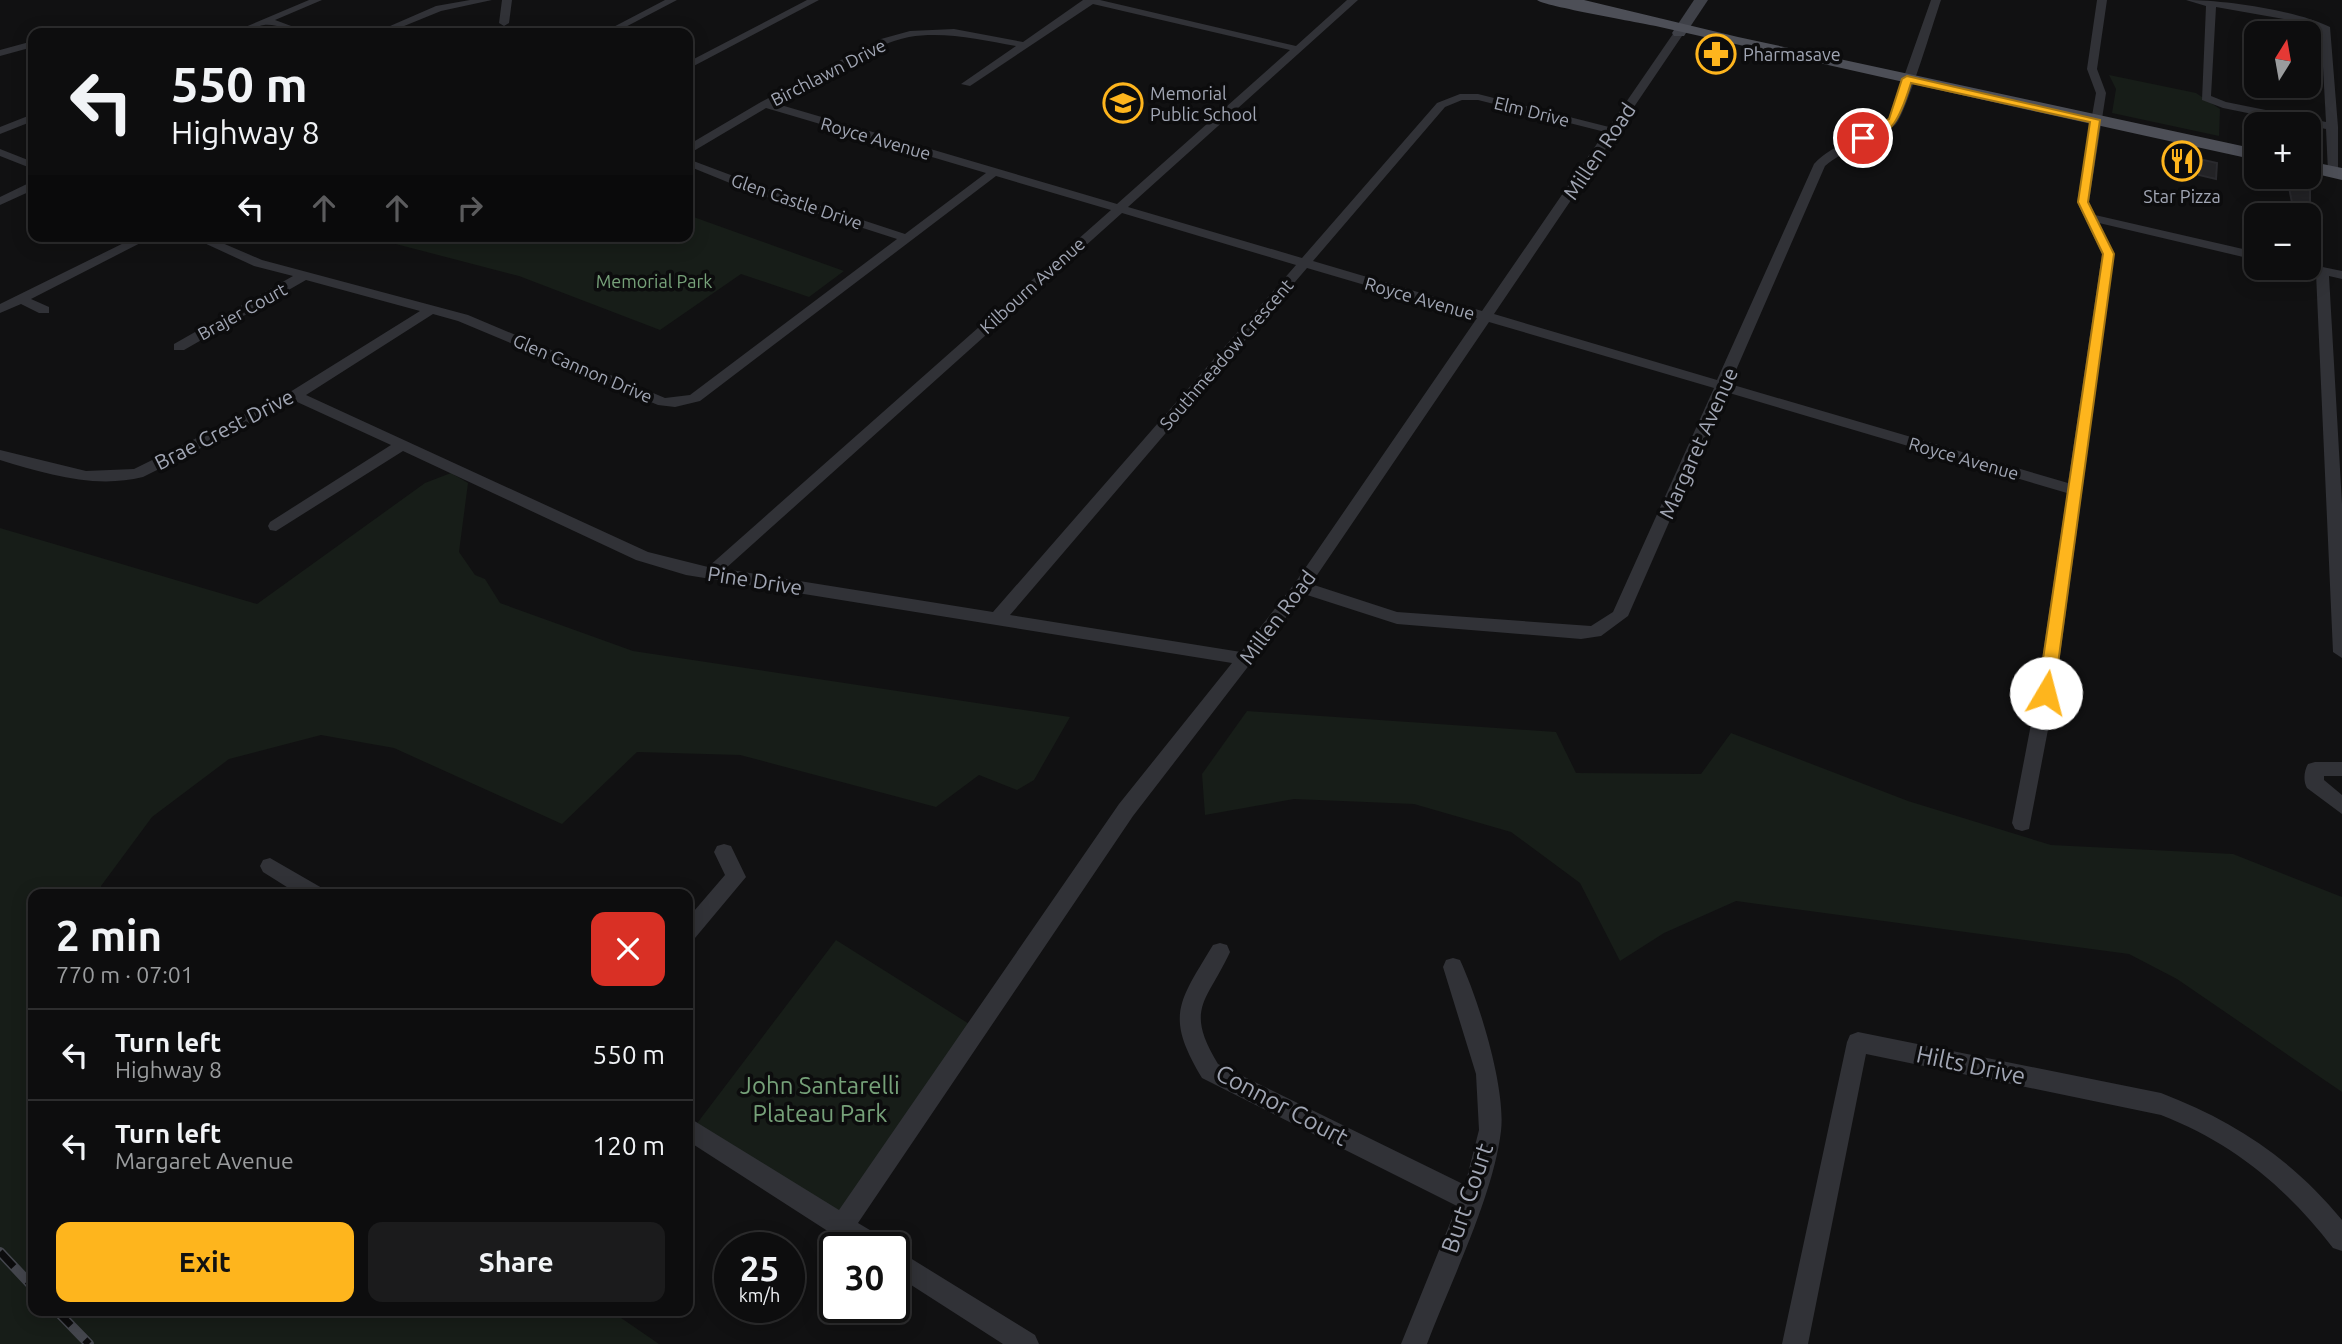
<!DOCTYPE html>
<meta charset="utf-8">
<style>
body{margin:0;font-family:Ubuntu,sans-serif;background:#1b1b1c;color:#f1f3f6;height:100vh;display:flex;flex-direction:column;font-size:26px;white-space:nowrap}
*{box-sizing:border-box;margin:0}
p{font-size:23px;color:#9a9c9e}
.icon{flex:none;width:38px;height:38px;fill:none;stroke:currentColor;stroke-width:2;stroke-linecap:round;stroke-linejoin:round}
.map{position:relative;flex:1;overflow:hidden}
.details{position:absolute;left:28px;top:889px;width:665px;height:427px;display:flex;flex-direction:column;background:#0d0d0e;border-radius:14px;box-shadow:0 4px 18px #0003,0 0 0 2px #2d2d2e}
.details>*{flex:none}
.banner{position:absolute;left:28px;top:28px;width:665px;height:214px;border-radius:14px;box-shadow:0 4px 18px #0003,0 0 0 2px #2d2d2e;background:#0d0d0e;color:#f1f3f6;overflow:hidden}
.needle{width:46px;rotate:11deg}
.controls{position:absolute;left:2244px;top:21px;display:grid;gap:14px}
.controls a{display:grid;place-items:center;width:77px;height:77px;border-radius:14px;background:#0d0d0e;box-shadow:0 4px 18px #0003,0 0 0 2px #2d2d2e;font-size:35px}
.speed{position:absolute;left:714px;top:1232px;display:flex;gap:14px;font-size:35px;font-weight:700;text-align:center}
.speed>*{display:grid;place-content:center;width:91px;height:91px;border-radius:50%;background:#0d0d0e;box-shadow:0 4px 18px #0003,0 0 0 2px #2d2d2e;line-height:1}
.speed small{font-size:18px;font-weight:400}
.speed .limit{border:4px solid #111;border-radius:10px;background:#fff;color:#111}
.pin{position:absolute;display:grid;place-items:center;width:60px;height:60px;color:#fff;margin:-30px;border:4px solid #fff;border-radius:50%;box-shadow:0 2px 7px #0007}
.me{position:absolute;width:77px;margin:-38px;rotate:8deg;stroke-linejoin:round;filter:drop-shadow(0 0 5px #0008)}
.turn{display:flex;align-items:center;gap:24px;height:147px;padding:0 28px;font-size:32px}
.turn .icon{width:91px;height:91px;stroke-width:2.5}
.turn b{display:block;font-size:49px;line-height:60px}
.lanes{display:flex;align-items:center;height:66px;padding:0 28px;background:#0003;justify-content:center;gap:35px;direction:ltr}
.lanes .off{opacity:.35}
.round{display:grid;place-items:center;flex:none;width:74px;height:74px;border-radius:14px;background:#1b1b1c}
.head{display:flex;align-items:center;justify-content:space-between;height:119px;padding:0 28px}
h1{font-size:42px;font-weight:600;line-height:52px}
.primary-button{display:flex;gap:14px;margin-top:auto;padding:14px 28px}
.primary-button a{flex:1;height:80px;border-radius:14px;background:#feb51d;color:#111;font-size:28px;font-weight:600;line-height:80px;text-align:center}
.primary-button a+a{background:#1b1b1c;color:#f1f3f6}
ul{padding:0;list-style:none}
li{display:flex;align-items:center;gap:21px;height:91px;padding:0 28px;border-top:2px solid #2d2d2e}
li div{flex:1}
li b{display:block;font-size:26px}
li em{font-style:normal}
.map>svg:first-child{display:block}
.green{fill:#171d18}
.building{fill:#232326;stroke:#2a2a2e;stroke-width:2}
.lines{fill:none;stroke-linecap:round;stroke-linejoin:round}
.street{fill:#313237;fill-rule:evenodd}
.secondary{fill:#3f4148;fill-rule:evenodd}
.primary{fill:#4d4f57;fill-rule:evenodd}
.rail-casing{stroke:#44464d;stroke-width:10}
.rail{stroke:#0c0c0d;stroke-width:7;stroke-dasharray:20;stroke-linecap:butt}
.route{fill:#feb51d;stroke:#a57613;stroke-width:2}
.labels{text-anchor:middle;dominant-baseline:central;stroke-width:7;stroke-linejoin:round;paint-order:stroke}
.far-poi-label{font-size:18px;fill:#a1a6b4;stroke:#0c0c0d;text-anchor:start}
.far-street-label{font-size:18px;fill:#a1a6b4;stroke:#0c0c0d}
.far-park-label{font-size:18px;fill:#76a179;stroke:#0c0c0d}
.street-label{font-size:21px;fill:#a1a6b4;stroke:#0c0c0d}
.near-street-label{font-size:24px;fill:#a1a6b4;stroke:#0c0c0d}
.near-park-label{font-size:24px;fill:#76a179;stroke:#0c0c0d}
</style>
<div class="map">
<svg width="2342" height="1344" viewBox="0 0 2342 1344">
<rect width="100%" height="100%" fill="#111112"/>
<path class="green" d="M2109,75l87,18 24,16 -1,27 -107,-23 4,-24z
M688,215l156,56 -35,26 -68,-23 -81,56 -141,-54 -154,-40h323z
M451,473l17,10 -9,69 16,23 10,4 15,24 133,48 437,66 -36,63 -17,10 -38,-15 -43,32 -196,-52 -103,-3 -75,72 -168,-76 -73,-13 -92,24 -77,58 -51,69v8h-68v417h578l48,33h-659v-816l257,76 168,-121z
M1247,711l309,21 20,41 125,1 30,-41 177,68 143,44 182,9 109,43v195l-165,-113 -48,-25 -393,-53 -72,32 -44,28 -40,-78 -69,-51 -97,-28 -120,-5 -89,16 -3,-41z
M836,940l138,87 -135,188 -144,-89z"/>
<path class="building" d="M2199,159l18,4 -1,16 -17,-4z
M2288,182l22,4v22l-18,-5z"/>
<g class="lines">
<path class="street" d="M309,0h13l-47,20 35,13c-14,0 -35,-10 -46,-8 -12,2 -20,9 -33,8z
M470,0h22l-51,11 -54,22h-13l62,-27z
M502,0h10l-3,23 -5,3 -5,-3z
M665,0h12l-63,33h-12z
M807,0h12l-131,69v-7z
M1083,0h17l196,46 51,-46h11l-230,207 174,51 135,-155 23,-9h18l131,33 66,-96h8l1,2 -190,281 223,66 97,-216c20,-22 52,-27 75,-45l42,-119h10c-7,20 -35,114 -45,124 -20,19 -50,24 -71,42l-95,218 338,99 34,-229 -25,-52 19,-109 -9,-24 10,-69h10l-10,69 9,24 -17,109 6,13 161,37v8l-157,-37 15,31 -59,439 -26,136 -7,2 -7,-2 -3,-6 25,-130 30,-200 -341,-101 -98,224 -27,20 -20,3 -184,-15 -93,-30 -171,222 -275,407 27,16 3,9h-34l-166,-107v-24l151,93 280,-406 113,-141 -546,-88 -50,-15 -233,-109 -127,80 -6,-1 -2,-4 2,-4 121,-77 -96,-44 -152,76c-48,12 -97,-3 -143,-17v-10l86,21 48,-2 156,-77 130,-81 -114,-31 -122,70h-10v-6l119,-68 -39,-10 -65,-30h17l56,24 206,55 197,83 25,-3 207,-156 -140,-45 -69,-28v-7l77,29 140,46 81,-61 -220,-65 -74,44 -4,1v-8l73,-43 120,-63 29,-8 44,-2 69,13zM1093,4l197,46 -173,154 -343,-101c36,-19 98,-59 135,-66 36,-6 72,3 107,9l-55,38 9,2zM1462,100h16l127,32 -123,179 -169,-50 132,-154zM996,176l115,34 -403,357 -60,-15 -342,-157 127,-81 25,7 200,84 17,2 25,-6zM1122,213l174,52 -303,347 -268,-43zM1307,268l170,50 -182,265 -54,69 -231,-37zM1489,322l225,66 -101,224 -22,14 -194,-14 -86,-28z
M2186,0c38,0 110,10 144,27l8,100v47l-10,-2 -2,-43 -103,-21 -21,-8 4,-94zM2216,7l91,16 14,7 5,92 -100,-20 -15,-6z
M33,41v6l-33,9v-6z
M33,114v7l-33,13v-7z
M0,149l33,13v7l-33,-13z
M29,183h4v7l-33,15v-8z
M138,236h16l-123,63 18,8v6h-10l-18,-9 -21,9v-9z
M2308,264l34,7v8l-13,-3 13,228v154l-9,-6 -17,-379 -14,-5h6z
M2315,762h27v14h-18v4l18,15v19l-35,-26c-4,-7 -3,-17 1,-24z
M724,844l7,2 15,31 -51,61 -7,3v-23l37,-43 -11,-23 3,-6z
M270,858l52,30 3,6h-27l-35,-22 -3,-6 3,-6z
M1220,943l7,2 3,7c-23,50 -46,56 -12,112l247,121 14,-55 -3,-56 -33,-107 3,-7 7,-2 7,2c19,41 46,128 41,171 -8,66 -50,150 -74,213h-26l56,-138 -255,-128c-37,-62 -24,-75 11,-133z
M1858,1032l303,61c73,28 131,66 181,127v31l-9,-3c-47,-61 -100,-105 -172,-133l-295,-61 -58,290h-26l65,-302 3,-7z
M894,1248l141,87 4,9h-36l-109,-70z"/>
<path class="secondary" d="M1694,0h14l-24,36h-10l-2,-3z"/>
<path class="primary" d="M1537,0h47l154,37 518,112v11c-199,-43 -398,-88 -596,-133 -17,-4 -117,-21 -123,-27z
M2308,161l34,7v12l-34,-8z"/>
<g class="rail-casing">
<path id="rail" d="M0,1252l33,35
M57,1311l32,33"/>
</g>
<use href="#rail" class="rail"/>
</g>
<path class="route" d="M1907,76l193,44 -12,82 26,52 -60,439 -8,6 -8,-6 65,-439 -25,-52 12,-80 -179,-39c-8,25 -17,59 -52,57v-5l30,-16 13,-40z"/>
<defs>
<g id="pharmacy-ring" transform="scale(2.0125)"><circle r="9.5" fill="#0c0c0d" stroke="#feb51d" stroke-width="1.5"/><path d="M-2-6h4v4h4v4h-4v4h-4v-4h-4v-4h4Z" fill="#feb51d"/></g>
<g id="school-ring" transform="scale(2.0125)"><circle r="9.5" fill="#0c0c0d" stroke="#feb51d" stroke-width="1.5"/><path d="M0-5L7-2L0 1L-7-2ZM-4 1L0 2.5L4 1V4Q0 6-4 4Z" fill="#feb51d"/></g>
<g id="restaurant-ring" transform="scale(2.0125)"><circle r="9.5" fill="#0c0c0d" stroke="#feb51d" stroke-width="1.5"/><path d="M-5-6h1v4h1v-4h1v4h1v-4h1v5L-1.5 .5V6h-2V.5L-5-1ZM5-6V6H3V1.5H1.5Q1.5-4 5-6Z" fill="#feb51d"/></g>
</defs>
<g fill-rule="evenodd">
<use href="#pharmacy-ring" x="1716" y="54"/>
<use href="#school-ring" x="1123" y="103"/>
<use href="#restaurant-ring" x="2182" y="161"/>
</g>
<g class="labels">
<g class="far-poi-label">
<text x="1743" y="54">Pharmasave</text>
<text x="1150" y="93">Memorial<tspan x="1150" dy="21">Public School</tspan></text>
<text x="2182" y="196" text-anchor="middle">Star Pizza</text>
</g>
<g class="far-street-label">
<text transform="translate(828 72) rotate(-27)">Birchlawn Drive</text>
<text transform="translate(1532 111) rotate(14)">Elm Drive</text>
<text transform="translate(876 138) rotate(16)">Royce Avenue</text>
<text transform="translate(797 201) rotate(19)">Glen Castle Drive</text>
<text transform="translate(1032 285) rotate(-42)">Kilbourn Avenue</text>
<text transform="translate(1420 298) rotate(16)">Royce Avenue</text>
<text transform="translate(242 311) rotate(-29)">Brajer Court</text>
<text transform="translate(1226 354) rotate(-49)">Southmeadow Crescent</text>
<text transform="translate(583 368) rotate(23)">Glen Cannon Drive</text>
<text transform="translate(1964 458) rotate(16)">Royce Avenue</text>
</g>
<g class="far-park-label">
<text x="654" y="281">Memorial Park</text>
</g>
<g class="street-label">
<text transform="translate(1599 151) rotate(-56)">Millen Road</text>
<text transform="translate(224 429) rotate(-27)">Brae Crest Drive</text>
<text transform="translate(1698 443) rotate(-66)">Margaret Avenue</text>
<text transform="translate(755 580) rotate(9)">Pine Drive</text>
<text transform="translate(1277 617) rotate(-53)">Millen Road</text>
</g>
<g class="near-street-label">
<text transform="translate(1971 1065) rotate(12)">Hilts Drive</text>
<text transform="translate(1282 1105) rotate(28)">Connor Court</text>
<text transform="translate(1467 1198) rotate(-71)">Burt Court</text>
</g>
<g class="near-park-label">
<text x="820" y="1085">John Santarelli<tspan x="820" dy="28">Plateau Park</tspan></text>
</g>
</g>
</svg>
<div class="controls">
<a><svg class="needle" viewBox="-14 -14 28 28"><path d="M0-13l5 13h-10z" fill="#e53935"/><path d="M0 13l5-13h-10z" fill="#9a9c9e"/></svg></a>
<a>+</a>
<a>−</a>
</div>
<div class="speed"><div>25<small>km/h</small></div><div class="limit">30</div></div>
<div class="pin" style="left:1863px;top:138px;background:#d93025"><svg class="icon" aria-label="arrive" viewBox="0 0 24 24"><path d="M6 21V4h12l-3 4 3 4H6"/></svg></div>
<svg class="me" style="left:2046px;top:693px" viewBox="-20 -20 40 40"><circle r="19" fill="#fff"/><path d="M0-13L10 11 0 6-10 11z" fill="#feb51d"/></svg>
<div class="banner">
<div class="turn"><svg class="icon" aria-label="left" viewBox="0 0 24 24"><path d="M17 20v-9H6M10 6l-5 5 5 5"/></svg><div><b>550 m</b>Highway 8</div></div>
<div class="lanes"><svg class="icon" aria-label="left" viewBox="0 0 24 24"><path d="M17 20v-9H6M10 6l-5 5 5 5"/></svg><svg class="icon off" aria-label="ahead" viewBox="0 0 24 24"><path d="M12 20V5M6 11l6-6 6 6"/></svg><svg class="icon off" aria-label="ahead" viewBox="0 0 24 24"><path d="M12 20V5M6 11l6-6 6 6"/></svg><svg class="icon off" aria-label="right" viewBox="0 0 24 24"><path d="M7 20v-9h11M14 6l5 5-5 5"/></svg></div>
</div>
<section class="details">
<div class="head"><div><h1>2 min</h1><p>770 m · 07:01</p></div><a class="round" style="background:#d93025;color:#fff"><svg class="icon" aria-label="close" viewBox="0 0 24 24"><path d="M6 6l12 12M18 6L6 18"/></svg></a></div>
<ul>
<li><svg class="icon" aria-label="left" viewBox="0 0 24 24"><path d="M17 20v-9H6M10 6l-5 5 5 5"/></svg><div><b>Turn left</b><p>Highway 8</p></div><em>550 m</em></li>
<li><svg class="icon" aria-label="left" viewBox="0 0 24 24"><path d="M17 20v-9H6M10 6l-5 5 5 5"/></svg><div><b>Turn left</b><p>Margaret Avenue</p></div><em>120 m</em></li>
</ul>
<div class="primary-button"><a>Exit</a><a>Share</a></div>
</section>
</div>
